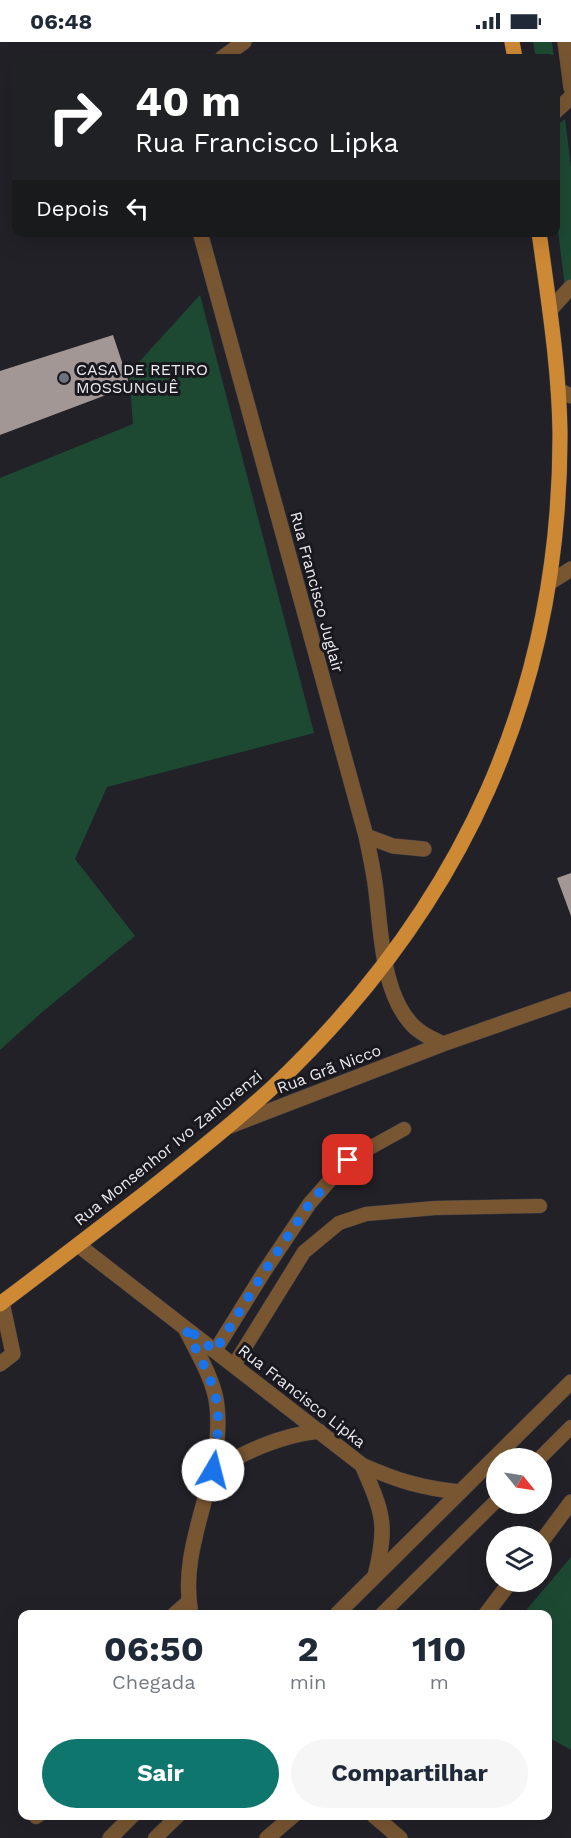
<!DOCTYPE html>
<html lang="pt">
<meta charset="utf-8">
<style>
body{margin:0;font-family:"Work Sans",sans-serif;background:#f6f6f7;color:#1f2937;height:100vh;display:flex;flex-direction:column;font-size:22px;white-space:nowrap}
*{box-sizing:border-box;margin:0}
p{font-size:20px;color:#747a83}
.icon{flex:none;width:33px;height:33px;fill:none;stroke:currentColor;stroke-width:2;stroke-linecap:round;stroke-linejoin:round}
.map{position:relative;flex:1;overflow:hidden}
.panel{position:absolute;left:18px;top:1568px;width:534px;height:210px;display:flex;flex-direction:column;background:#fff;border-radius:12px;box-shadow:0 6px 24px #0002}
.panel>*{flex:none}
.guide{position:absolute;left:12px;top:12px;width:548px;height:183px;border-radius:12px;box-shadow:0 6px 24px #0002;background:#202124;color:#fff;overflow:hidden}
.needle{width:39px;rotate:120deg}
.controls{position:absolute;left:486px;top:1406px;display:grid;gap:12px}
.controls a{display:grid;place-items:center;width:66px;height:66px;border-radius:50%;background:#fff;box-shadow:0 6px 24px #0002;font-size:30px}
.pin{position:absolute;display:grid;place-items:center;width:51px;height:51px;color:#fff;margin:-26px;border-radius:12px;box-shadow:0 3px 9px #0006}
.me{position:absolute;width:66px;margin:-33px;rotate:8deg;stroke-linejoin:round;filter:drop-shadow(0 0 4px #0008)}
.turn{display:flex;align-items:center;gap:21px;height:126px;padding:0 24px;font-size:27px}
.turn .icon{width:78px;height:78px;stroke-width:2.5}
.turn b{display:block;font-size:42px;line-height:51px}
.then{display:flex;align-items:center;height:57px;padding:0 24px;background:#0003;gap:12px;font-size:22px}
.eta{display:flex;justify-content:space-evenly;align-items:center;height:102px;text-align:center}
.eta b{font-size:36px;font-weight:700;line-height:42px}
.primary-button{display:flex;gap:12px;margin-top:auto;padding:12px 24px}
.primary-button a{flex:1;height:69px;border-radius:36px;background:#0f766e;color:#fff;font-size:24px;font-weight:700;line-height:69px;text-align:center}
.primary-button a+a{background:#f6f6f7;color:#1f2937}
.status{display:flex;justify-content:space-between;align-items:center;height:42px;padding:0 30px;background:#fff;direction:ltr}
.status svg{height:16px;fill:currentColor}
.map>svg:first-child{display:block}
.green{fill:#1d4933}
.building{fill:#a29795}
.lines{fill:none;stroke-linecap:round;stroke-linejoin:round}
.service-casing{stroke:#3e3d44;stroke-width:15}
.minor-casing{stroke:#3e3d44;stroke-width:16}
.tertiary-casing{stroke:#3e3d44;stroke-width:16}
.primary-casing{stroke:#3e3d44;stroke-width:16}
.service{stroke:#785632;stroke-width:14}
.minor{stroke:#785632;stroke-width:15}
.tertiary{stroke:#785632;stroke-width:15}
.primary{stroke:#ce8934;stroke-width:15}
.route{stroke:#1a73e8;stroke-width:10;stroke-dasharray:0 18}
.worship-dot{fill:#6b7280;stroke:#19181f;stroke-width:2}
.labels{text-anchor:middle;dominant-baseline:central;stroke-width:6;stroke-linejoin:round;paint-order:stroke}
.poi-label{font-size:16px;fill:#ebebf0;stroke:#19181f;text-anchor:start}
.street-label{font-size:16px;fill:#ebebf0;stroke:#19181f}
</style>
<div class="status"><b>06:48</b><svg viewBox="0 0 49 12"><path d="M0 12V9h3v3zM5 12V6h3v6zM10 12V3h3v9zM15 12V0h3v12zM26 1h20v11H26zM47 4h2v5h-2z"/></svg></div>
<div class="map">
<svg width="571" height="1796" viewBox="0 0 571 1796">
<rect width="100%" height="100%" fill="#222128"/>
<path class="green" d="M533,0h19l2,16h-18z
M565,77l6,48v115l-6,6 -10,-83v-78z
M200,253l114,438 -207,54 -32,72 60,77 -94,77 -41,37v-572l133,-54 -4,-51z
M571,1515v193l-23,-13v-123h-25z"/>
<path class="building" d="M113,293l17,51 -130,49v-64z
M571,831v43l-14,-38z"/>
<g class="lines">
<g class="service-casing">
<path id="service" d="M215,1309l49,-79 46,-69 38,-43 56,-31
M234,1323l70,-113 35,-29 27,-9 69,-6 105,-2
M540,1416l31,-31
M174,1572l15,-13
M382,1572l114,-113
M36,1775l3,-2
M155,1796l24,-23"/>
</g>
<g class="minor-casing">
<path id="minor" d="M565,0l6,46
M222,16l22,-16
M555,70l16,-15
M200,190l166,604c4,19 8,37 10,55 5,40 6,98 33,130 8,11 22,17 34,23
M550,268l21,-23
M558,348l13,6
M549,541l22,-14
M366,794l27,10 31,3
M230,1084l213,-82 128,-45
M78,1203l284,220c36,16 60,23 98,27
M186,1288c11,22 29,52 31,76 8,72 -40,137 -26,208
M0,1322l13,-10 -11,-52
M362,1423c21,48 26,59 13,111
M213,1428c35,-19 65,-34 106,-39
M373,1773l27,23"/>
</g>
<g class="tertiary-casing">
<path id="tertiary" d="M542,1499l29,-39
M337,1572l234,-232
M486,1572l25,-33
M110,1796l23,-23
M267,1796l27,-23"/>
</g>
<g class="primary-casing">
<path id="primary" d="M512,0l3,16
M0,1262c48,-36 96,-73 144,-110 44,-35 88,-69 129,-107 189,-179 288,-394 287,-655 -1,-67 -12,-134 -21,-200"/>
</g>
<use href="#service" class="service"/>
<use href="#minor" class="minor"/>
<use href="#tertiary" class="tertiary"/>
<use href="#primary" class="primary"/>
</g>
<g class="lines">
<path class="route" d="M213,1428c3,-21 7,-44 4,-65 -3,-25 -21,-54 -32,-78l30,24 49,-79 46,-69 38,-43"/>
</g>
<circle class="worship-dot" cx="64" cy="336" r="6"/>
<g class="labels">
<g class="poi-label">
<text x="76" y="327">CASA DE RETIRO<tspan x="76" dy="18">MOSSUNGUÊ</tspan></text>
</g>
<g class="street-label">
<text transform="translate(317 550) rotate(75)">Rua Francisco Juglair</text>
<text transform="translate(329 1027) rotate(-21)">Rua Grã Nicco</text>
<text transform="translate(168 1106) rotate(-39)">Rua Monsenhor Ivo Zanlorenzi</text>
<text transform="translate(302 1354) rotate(38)">Rua Francisco Lipka</text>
</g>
</g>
</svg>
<div class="controls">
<a><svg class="needle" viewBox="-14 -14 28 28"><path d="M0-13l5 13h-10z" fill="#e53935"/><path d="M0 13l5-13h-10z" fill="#747a83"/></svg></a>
<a><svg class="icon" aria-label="layers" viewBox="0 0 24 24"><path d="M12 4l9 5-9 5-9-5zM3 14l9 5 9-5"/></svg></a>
</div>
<div class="pin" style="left:348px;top:1118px;background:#d93025"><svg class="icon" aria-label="arrive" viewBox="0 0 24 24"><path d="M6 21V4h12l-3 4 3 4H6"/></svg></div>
<svg class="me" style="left:213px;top:1428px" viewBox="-20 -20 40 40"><circle r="19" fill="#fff"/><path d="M0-13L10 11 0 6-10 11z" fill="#1a73e8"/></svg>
<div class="guide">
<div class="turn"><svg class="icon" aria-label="right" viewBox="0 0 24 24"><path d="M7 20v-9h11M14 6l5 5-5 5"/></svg><div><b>40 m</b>Rua Francisco Lipka</div></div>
<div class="then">Depois<svg class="icon" aria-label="left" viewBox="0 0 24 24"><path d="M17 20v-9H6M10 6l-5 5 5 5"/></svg></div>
</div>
<section class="panel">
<div class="eta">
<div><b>06:50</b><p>Chegada</p></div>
<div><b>2</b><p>min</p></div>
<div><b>110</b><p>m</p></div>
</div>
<div class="primary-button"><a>Sair</a><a>Compartilhar</a></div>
</section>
</div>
